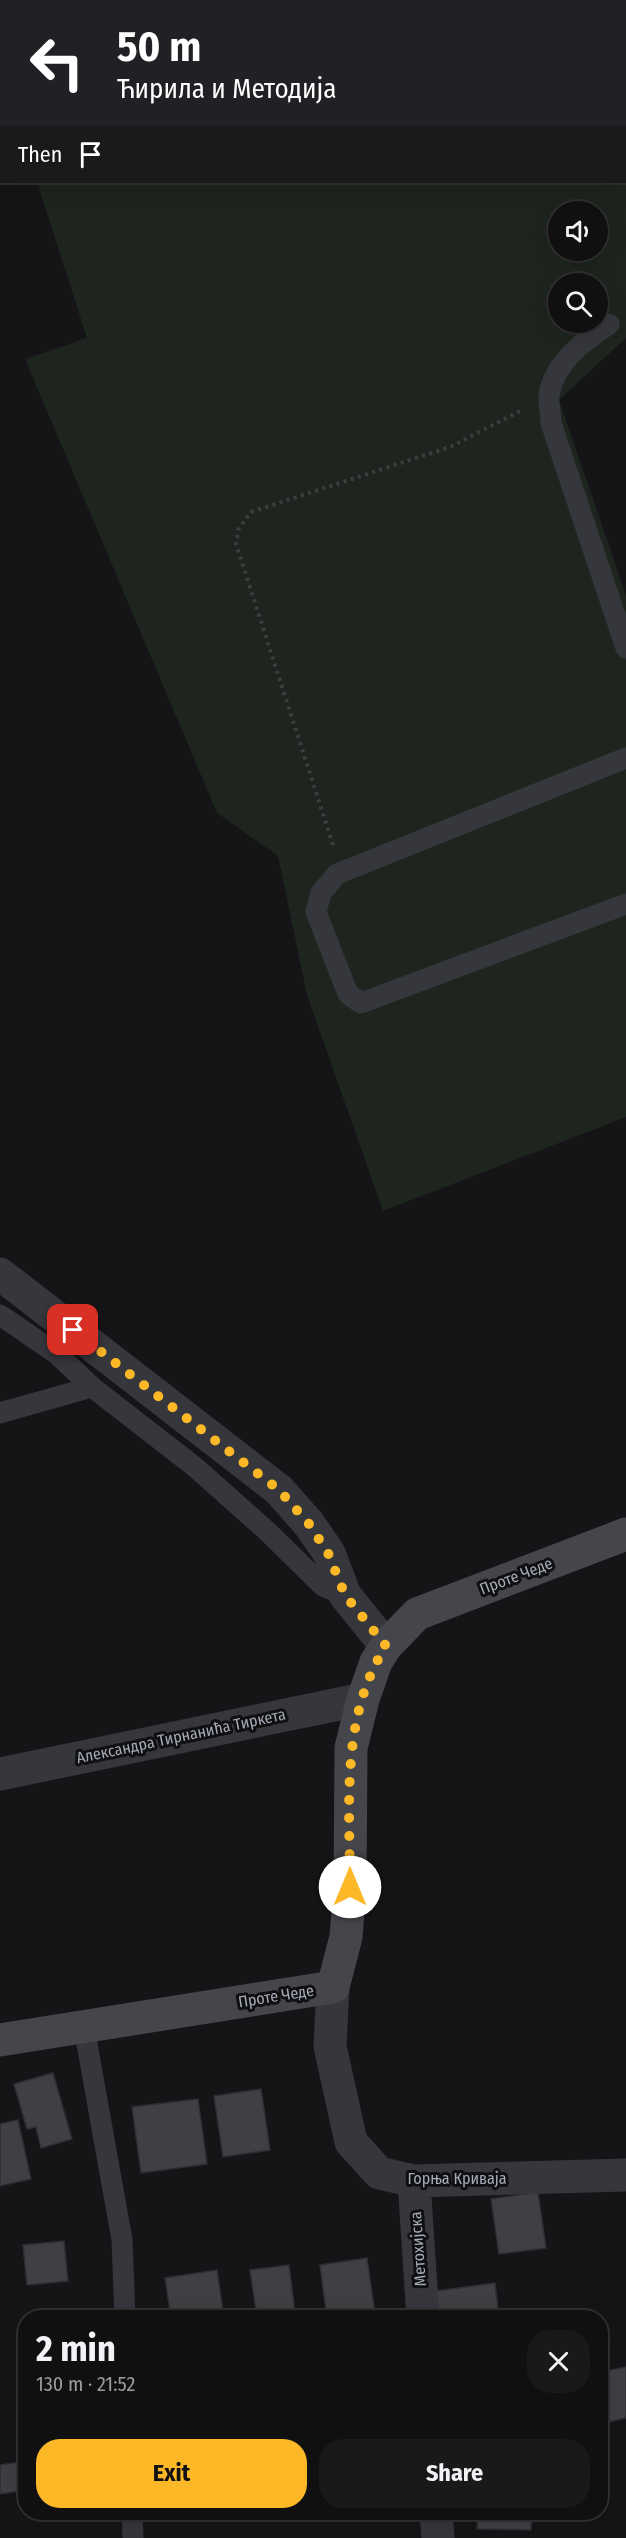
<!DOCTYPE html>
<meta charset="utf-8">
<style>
body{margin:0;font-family:"Fira Sans Condensed",sans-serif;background:#19191a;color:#f1f3f6;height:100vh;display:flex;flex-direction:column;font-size:22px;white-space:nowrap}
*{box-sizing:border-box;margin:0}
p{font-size:20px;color:#9c9d9f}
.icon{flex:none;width:33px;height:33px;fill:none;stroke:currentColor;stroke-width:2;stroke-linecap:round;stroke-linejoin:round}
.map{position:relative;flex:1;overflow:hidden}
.sheet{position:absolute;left:18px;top:2310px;width:590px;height:210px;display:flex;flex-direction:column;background:#101011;border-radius:24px;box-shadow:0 6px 24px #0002,0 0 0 2px #303031}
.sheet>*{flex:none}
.banner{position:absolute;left:0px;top:0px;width:627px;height:183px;box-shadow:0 6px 24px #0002,0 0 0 2px #303031;background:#202124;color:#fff;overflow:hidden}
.fabs{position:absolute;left:548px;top:201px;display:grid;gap:12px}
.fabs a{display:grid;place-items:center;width:60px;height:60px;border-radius:50%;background:#101011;box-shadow:0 6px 24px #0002,0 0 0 2px #303031;font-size:30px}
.pin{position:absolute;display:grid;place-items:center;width:51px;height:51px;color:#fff;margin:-26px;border-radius:12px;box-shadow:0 3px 9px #0006}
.me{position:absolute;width:66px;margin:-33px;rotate:0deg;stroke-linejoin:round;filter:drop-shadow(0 0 4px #0008)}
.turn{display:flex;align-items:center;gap:21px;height:126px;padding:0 18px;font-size:27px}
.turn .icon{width:78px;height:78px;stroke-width:2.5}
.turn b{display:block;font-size:42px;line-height:51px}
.then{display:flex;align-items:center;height:57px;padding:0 18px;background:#0003;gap:12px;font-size:22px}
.round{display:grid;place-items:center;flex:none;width:63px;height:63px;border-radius:24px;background:#19191a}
.summary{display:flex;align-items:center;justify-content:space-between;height:102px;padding:0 18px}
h1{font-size:36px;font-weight:700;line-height:45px}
.cta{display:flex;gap:12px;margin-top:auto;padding:12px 18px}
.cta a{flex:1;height:69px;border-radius:24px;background:#fdb827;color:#111;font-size:24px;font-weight:700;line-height:69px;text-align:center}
.cta a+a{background:#19191a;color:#f1f3f6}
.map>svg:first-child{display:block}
.green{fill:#1d251e;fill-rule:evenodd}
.building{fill:#3f4044;stroke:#2f2f33;stroke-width:1.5}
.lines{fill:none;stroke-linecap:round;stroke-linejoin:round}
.path{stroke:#3c3e43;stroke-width:4;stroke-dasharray:3 4.5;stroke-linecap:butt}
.lane{stroke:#36373c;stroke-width:21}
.street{stroke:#36373c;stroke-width:33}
.secondary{stroke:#44464c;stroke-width:33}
.route{stroke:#fdb827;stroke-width:10;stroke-dasharray:0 18}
.labels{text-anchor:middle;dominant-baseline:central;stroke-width:6;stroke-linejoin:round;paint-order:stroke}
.street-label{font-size:16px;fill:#a6abb8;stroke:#101012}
</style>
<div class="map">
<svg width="626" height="2538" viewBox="0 0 626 2538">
<rect width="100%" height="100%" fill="#151517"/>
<path class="green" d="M0,0h626v338l-67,62 67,195v522l-243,94 -76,-216 -29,-139 -61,-43 -192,-454 62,-21 -50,-156h589v-180h-624l-2,104zM558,212h39v38h-39zM558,284h39v38h-39z"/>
<path class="building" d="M53,2073l19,66 -31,9 -5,-21 -9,2 -13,-45z
M261,2089l9,61 -47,7 -9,-61z
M198,2099l9,65 -66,9 -9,-66z
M18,2120l13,59 -31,7v-62z
M538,2192l8,56 -47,6 -8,-55z
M64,2241l4,40 -41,4 -4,-40z
M367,2258l8,55 -48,5 -7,-53z
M289,2265l6,48 -38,5 -7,-48z
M217,2270l7,48h-53l-6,-40z
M495,2283l4,35h-60l-3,-27z
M626,2367v51l-26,6v-52z
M26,2461v29l-26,4v-29z
M478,2512h54l-1,18 -54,-1z"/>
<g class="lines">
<path class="path" d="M333,845l-97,-301 3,-16 12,-16 199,-65 72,-37"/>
<path class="lane" d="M609,324c-25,17 -54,38 -60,70 -1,9 2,20 2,29l75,225
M626,758l-289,116 -16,19 -5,19 32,82 13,9 265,-99
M0,1315l57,39 35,33 103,80 73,65 55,54 22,9
M0,1413l92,-26
M84,2027l38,213 3,78
M132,2512l1,26"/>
<path class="street" d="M0,1274l279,216 30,34 20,29 16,42 41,51
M0,1774l363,-75
M333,1987l-3,59 21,96 28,31 35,8 212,-6
M414,2181l9,137
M436,2512l2,26"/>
<path class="secondary" d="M0,2040l333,-53 13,-50 4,-50 1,-139 12,-49 13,-37 10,-16 31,-32 209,-80"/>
</g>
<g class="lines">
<path class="route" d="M73,1330l206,160 30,34 19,29 17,42 41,51c-46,71 -36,161 -36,241"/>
</g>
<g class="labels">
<g class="street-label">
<text transform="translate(516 1576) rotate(-21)">Проте Чеде</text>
<text transform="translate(181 1736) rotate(-12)">Александра Тирнанића Тиркета</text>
<text transform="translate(276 1996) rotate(-9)">Проте Чеде</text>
<text x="457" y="2178">Горња Криваја</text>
<text transform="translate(418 2249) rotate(-94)">Метохијска</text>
</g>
</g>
</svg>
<div class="fabs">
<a><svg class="icon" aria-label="sound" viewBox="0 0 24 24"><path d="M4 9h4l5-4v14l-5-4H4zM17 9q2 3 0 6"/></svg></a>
<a><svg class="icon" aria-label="search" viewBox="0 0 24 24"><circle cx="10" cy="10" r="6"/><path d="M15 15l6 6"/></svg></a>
</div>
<div class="pin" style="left:73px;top:1330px;background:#d93025"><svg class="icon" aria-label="arrive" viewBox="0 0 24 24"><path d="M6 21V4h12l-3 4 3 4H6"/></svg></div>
<svg class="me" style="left:350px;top:1887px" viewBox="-20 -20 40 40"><circle r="19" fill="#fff"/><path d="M0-13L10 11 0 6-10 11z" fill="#fdb827"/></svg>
<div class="banner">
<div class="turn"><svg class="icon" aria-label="left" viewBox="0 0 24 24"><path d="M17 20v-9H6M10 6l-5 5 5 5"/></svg><div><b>50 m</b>Ћирила и Методија</div></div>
<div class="then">Then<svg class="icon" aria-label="arrive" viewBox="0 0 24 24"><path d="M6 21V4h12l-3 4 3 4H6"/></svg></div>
</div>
<section class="sheet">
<div class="summary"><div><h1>2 min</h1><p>130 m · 21:52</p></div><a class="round"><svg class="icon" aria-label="close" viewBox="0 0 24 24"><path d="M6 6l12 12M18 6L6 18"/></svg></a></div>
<div class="cta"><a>Exit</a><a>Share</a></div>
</section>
</div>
